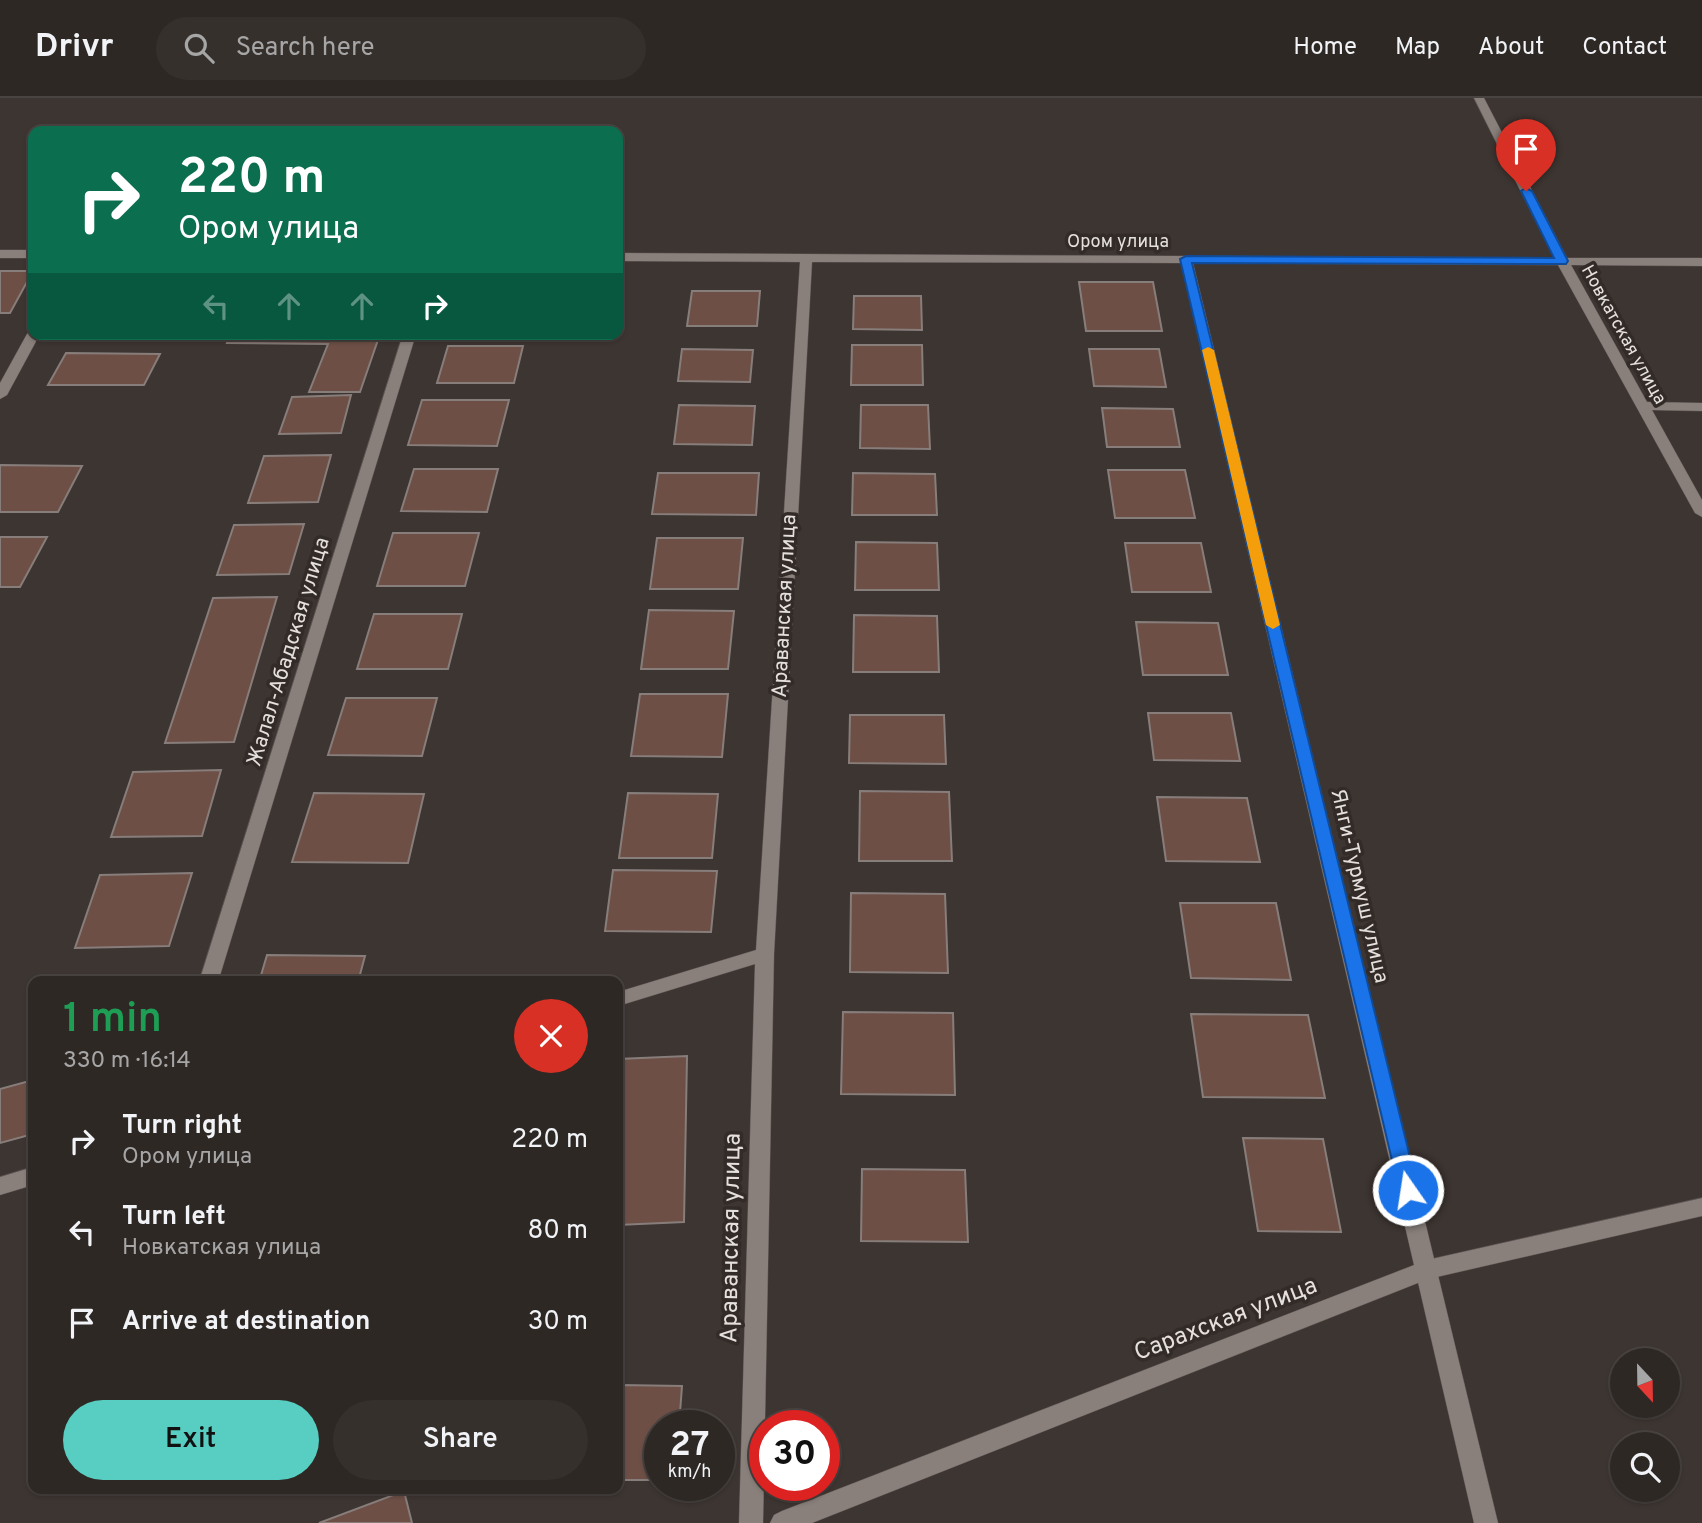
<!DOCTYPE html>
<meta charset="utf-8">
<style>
body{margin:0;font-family:Overpass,sans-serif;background:#36302d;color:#f1f3f6;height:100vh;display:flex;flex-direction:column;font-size:26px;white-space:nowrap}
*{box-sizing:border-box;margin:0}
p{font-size:23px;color:#a7a6a7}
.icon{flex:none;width:38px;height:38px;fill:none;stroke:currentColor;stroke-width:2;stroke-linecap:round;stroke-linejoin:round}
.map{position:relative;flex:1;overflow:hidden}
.details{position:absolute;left:28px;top:878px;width:595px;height:518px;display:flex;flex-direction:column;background:#2e2825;border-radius:14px;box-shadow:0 2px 5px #0004,0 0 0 2px #494442}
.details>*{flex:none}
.guide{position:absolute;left:28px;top:28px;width:595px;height:214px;border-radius:14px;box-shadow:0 2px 5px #0004,0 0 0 2px #494442;background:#0b6e4f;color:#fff;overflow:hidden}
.needle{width:46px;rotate:158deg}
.tools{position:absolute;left:1610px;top:1250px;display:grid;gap:14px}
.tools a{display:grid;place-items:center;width:70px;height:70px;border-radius:50%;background:#2e2825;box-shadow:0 2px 5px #0004,0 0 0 2px #494442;font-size:35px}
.speed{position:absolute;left:644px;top:1312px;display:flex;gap:14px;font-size:35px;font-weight:700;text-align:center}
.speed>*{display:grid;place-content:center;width:91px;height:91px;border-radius:50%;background:#2e2825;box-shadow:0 2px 5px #0004,0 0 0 2px #494442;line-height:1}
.speed small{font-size:18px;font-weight:400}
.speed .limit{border:10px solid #d22;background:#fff;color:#111}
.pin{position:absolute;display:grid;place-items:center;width:60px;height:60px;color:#fff;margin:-72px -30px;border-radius:50% 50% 50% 0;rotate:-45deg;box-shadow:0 0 7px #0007}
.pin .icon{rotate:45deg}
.me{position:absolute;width:77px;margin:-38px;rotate:347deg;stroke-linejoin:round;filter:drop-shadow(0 0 5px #0008)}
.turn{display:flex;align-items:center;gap:24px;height:147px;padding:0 35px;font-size:32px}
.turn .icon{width:91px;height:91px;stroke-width:2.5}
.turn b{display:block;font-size:49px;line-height:60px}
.lanes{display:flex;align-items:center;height:66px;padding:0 35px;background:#0003;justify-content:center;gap:35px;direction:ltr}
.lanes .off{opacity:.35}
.round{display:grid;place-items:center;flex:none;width:74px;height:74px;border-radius:37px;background:#36302d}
.overview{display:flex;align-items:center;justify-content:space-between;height:119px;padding:0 35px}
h1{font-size:42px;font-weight:600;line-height:52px;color:#1e9e55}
.cta{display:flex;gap:14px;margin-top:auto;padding:14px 35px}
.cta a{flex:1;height:80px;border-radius:42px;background:#57cec1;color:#111;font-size:28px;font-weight:600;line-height:80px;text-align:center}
.cta a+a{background:#36302d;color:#f1f3f6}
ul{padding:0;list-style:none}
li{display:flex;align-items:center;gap:21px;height:91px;padding:0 35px}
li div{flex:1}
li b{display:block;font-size:26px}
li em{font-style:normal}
header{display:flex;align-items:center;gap:42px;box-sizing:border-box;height:98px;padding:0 35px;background:#2e2825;border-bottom:2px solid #494442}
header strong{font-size:33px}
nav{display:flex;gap:38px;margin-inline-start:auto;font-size:24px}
.search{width:490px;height:63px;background:#36302d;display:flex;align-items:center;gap:18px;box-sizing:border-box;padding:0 24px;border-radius:38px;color:#a7a6a7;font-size:26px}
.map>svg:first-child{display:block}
.building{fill:#6d4f46;stroke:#877d7a;stroke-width:2}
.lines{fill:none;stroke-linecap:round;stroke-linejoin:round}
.minor-casing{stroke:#5a5350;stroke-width:1}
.tertiary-casing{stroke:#5a5350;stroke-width:1}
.minor{fill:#897f7b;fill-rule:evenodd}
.tertiary{fill:#897f7b;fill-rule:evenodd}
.route{fill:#1a73e8;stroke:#114b97;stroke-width:2}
.slow{fill:#f59e0b}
.labels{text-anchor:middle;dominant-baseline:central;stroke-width:7;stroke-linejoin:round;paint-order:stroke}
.far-street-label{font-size:18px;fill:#e5e0de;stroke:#332b27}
.street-label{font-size:21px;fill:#e5e0de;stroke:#332b27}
.near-street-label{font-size:24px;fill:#e5e0de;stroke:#332b27}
</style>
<header>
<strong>Drivr</strong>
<div class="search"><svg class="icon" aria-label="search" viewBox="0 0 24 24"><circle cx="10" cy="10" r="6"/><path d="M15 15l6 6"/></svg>Search here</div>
<nav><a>Home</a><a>Map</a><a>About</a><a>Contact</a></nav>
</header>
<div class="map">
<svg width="1702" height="1425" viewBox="0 0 1702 1425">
<rect width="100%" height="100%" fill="#3d3531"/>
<path class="building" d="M0,173h33l-23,42h-10z
M1079,184h74l9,49h-76z
M692,193h68l-3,35h-70z
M854,198h67l1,34 -69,-1z
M231,236h149l-20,58h-51l19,-48 -101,-1z
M852,247h70l1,40h-72z
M448,248h75l-9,37h-77z
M682,251l71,1 -3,32 -72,-1z
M1089,251h70l7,38 -72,-1z
M66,255l94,1 -16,31h-96z
M351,297l-10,38 -62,1 13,-37z
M422,302h87l-12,46 -89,-1z
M679,307l76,1 -3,39 -78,-1z
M861,307h67l2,44 -70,-1z
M1102,310l71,1 7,38h-73z
M331,357l-13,47 -70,1 16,-47z
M0,367l82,1 -24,46h-58z
M414,371h84l-11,43 -86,-1z
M1108,372h77l10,48h-80z
M658,375h101l-3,42 -104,-1z
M853,375l82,1 2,41h-85z
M304,426l-15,50 -72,1 17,-50z
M393,435h86l-14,53h-88z
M0,439h47l-27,50h-20z
M657,440h86l-5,51h-88z
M856,444l81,1 2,47h-84z
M1125,445h76l10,49h-79z
M277,499l-43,145 -69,1 48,-145z
M649,512l85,1 -6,58h-87z
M374,516h88l-14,55h-91z
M854,517l83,1 2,56h-86z
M1136,524l82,1 10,52h-85z
M640,596h88l-6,63 -91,-1z
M346,600h91l-15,58 -94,-1z
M1148,615h83l9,48 -86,-1z
M850,617h94l2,49 -97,-1z
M221,672l-19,66 -91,1 22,-65z
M860,693l89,1 3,69h-93z
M314,695l110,1 -16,69 -116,-1z
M628,695l90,1 -6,64h-93z
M1157,699l90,1 13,64 -94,-1z
M613,772l104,1 -6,61 -106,-1z
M192,775l-23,73 -94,2 25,-73z
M851,795l94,1 3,79 -98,-1z
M1180,805h96l15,77 -100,-2z
M267,857l98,1 -7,26h-99z
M843,914l110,1 2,82 -114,-1z
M1191,916l117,1 17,83 -122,-1z
M687,958l-3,166 -66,3v-166z
M33,982v54l-33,9v-54z
M1243,1040l80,1 18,93 -83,-1z
M862,1071l103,1 3,72 -107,-1z
M620,1287l62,1 -3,40h-19v54h-42z
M404,1393l8,32h-93z"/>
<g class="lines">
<g class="minor-casing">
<path id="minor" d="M1474,0h10l83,160h135v8l-131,-1 76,137 55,1v8l-50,-1 50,90v17l-7,-4 -137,-248 -365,-2 305,1260h-24l-293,-1260 -369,-1 -38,692 -11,569h-24l16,-559 -137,42v-14l138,-42 44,-688 -182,-1v-8l936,5z
M0,152h33v8h-33z
M33,232v4h7l-33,61 -7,4v-16l27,-49z
M403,236h13l-198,648h-19z
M33,1069v18l-33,10v-18z"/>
</g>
<g class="tertiary-casing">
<path id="tertiary" d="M1702,1100v18l-274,63 -616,244h-42l4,-8 8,-4 645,-251z"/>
</g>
<use href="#minor" class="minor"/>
<use href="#tertiary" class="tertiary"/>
</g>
<path class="route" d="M1526,90l6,3 36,70 -2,3 -374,-1 226,927 -3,6 -7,2 -7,-2 -2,-6 -219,-931 6,-3 368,2 -33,-67z"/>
<path class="slow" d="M1208,249l6,3 66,275 -7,4 -7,-4 -64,-275z"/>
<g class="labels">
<g class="far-street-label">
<text x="1118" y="144">Ором улица</text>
<text transform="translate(1623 237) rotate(61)">Новкатская улица</text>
</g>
<g class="street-label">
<text transform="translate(785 508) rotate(-87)">Араванская улица</text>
<text transform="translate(289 554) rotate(-73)">Жалал-Абадская улица</text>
<text transform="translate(1359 788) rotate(77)">Янги-Турмуш улица</text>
</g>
<g class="near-street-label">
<text transform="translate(732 1140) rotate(-89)">Араванская улица</text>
<text transform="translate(1226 1222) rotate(-21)">Сарахская улица</text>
</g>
</g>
</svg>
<div class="tools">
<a><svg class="needle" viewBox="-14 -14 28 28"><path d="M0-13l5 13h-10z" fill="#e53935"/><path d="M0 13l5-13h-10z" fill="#a7a6a7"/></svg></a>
<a><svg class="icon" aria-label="search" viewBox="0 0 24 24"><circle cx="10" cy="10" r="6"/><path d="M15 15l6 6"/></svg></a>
</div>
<div class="speed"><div>27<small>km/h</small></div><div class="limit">30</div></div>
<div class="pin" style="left:1526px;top:93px;background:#d93025"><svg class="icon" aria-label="arrive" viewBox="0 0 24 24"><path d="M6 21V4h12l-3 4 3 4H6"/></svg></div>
<svg class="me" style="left:1408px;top:1092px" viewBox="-20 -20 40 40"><circle r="17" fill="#1a73e8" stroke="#fff" stroke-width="3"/><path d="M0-11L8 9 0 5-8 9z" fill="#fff"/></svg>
<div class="guide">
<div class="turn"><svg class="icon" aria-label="right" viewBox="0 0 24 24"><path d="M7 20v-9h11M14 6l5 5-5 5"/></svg><div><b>220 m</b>Ором улица</div></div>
<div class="lanes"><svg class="icon off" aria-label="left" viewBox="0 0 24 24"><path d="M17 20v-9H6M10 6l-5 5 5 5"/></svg><svg class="icon off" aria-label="ahead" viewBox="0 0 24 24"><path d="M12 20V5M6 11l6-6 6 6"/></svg><svg class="icon off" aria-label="ahead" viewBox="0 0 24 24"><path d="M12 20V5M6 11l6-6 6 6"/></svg><svg class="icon" aria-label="right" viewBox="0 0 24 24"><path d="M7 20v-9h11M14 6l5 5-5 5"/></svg></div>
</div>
<section class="details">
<div class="overview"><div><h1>1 min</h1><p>330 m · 16:14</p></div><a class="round" style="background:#d93025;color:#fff"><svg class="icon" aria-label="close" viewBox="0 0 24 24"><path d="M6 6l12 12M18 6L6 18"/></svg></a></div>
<ul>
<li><svg class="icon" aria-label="right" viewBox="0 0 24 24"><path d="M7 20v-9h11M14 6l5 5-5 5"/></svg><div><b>Turn right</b><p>Ором улица</p></div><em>220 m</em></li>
<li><svg class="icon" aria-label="left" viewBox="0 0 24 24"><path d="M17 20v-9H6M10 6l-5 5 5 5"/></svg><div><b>Turn left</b><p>Новкатская улица</p></div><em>80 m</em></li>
<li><svg class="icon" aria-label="arrive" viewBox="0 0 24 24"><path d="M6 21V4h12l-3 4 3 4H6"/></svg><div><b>Arrive at destination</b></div><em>30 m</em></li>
</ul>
<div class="cta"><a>Exit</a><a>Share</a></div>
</section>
</div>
